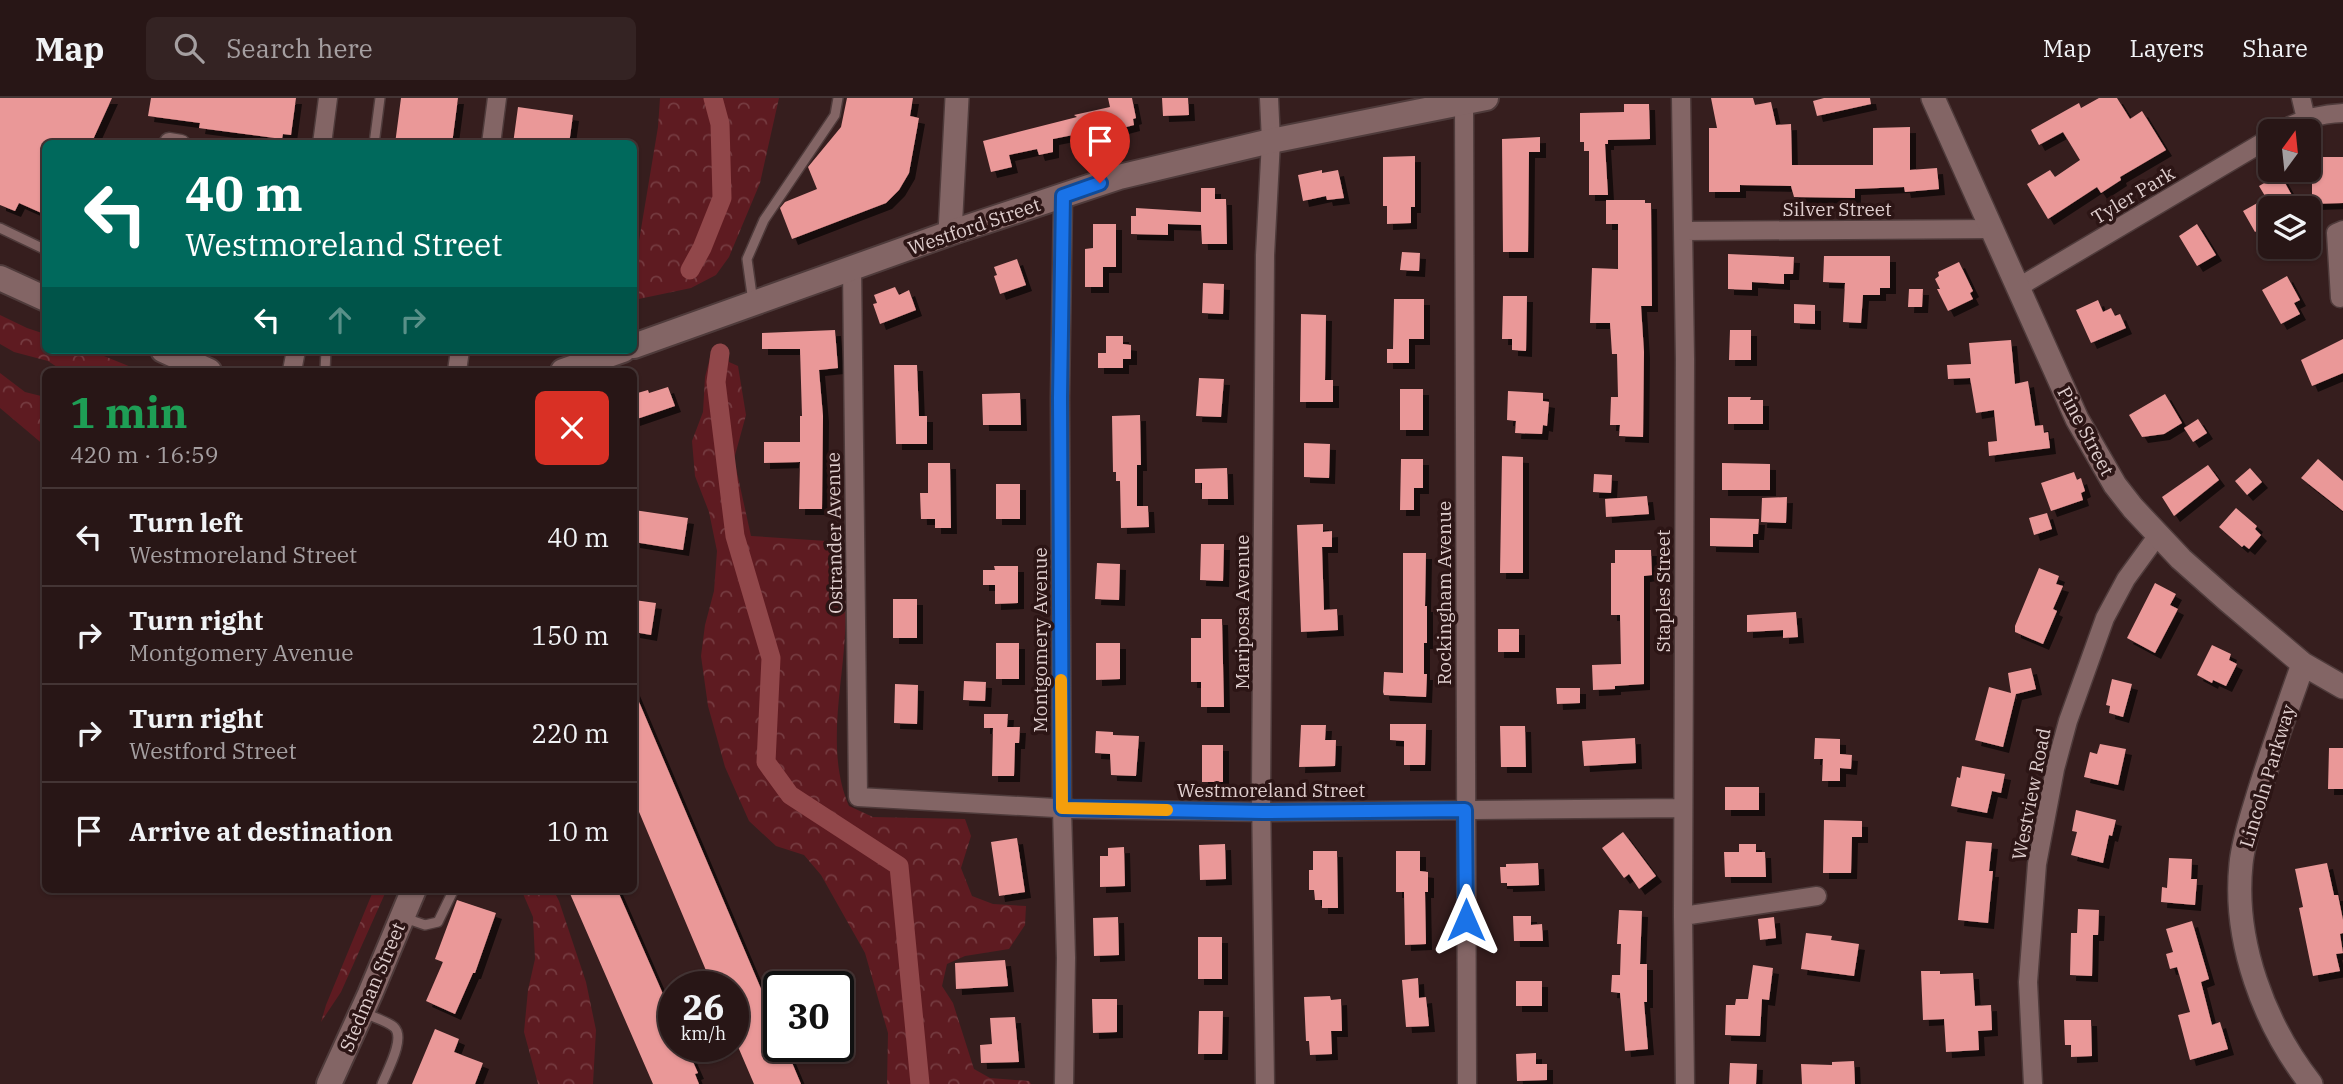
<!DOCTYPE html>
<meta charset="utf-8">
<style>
body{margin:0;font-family:"IBM Plex Serif",serif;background:#342323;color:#f1f3f6;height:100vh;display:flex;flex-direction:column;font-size:26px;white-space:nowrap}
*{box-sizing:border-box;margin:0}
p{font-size:23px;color:#a59fa1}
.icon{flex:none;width:38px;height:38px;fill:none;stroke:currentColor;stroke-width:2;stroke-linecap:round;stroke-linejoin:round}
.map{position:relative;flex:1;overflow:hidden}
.side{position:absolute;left:42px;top:270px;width:595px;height:525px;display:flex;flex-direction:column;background:#281616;border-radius:10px;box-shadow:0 2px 5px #0004,0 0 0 2px #443535}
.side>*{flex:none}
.guide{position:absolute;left:42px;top:42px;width:595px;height:214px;border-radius:10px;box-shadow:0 2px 5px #0004,0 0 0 2px #443535;background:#00695c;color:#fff;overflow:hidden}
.needle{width:46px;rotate:15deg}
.tools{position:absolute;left:2258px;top:21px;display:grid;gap:14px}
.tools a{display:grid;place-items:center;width:63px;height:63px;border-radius:10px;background:#281616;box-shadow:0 2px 5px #0004,0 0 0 2px #443535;font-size:35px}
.speed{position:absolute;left:658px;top:873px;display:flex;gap:14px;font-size:35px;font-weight:700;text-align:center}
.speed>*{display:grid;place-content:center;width:91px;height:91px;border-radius:50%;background:#281616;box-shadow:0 2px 5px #0004,0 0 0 2px #443535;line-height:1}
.speed small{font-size:18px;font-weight:400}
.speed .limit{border:4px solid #111;border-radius:10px;background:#fff;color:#111}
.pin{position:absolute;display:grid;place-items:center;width:60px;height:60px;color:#fff;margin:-72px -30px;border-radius:50% 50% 50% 0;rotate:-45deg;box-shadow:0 0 7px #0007}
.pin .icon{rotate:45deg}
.me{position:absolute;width:77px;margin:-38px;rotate:0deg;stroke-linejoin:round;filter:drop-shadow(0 0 5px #0008)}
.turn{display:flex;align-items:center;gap:24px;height:147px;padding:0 28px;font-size:32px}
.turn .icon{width:91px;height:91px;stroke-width:2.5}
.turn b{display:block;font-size:49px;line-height:60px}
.lanes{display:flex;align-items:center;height:66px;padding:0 28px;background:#0003;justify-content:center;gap:35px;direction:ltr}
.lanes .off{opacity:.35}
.round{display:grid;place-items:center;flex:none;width:74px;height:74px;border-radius:10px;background:#342323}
.head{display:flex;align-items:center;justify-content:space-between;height:119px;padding:0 28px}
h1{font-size:42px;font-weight:700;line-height:52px;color:#1e9e55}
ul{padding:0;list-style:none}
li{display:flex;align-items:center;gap:21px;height:98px;padding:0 28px;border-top:2px solid #443535}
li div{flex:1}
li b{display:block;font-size:26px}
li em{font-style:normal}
header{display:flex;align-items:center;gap:42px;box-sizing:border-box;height:98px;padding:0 35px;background:#281616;border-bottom:2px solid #443535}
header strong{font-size:33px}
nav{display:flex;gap:38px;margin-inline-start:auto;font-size:24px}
.search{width:490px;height:63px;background:#342323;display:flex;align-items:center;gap:18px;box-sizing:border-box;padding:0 24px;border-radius:10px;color:#a59fa1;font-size:26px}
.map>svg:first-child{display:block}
.forest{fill:url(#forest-crowns)}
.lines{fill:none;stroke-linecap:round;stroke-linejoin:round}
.canal{stroke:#91474a;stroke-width:19}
.building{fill:#ea9898;filter:url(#shadow)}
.service-casing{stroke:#4f3b3b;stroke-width:12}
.minor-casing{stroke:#4f3b3b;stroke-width:21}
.tertiary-casing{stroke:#4f3b3b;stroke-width:26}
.secondary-casing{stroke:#4f3b3b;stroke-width:28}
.service{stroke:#836565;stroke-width:9}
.minor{stroke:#836565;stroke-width:18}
.tertiary{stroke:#836565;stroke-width:23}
.secondary{stroke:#836565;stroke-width:24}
.route-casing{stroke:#114b97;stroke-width:18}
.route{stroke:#1a73e8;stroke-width:12}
.slow{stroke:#f59e0b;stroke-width:12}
.labels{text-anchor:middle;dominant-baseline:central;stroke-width:7;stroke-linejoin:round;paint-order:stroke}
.street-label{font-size:19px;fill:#dfcece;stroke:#2c1515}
</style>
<header>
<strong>Map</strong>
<div class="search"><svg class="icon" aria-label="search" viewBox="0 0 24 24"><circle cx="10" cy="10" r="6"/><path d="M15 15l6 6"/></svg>Search here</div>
<nav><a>Map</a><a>Layers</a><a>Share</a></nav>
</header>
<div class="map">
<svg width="2343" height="986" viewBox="0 0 2343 986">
<defs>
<pattern id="forest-crowns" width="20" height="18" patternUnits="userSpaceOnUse" patternTransform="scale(1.75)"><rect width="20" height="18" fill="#5e1b21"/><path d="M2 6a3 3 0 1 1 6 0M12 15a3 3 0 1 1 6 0" fill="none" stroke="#753b40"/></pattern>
<filter id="shadow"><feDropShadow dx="6" dy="6" stdDeviation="0" flood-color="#0009"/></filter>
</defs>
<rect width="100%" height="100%" fill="#361e1e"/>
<path class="forest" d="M660,0h119l-19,85 -31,74 -13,18 -25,13 -57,12v-41l3,-6 21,-126z
M0,217l27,13 18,6 1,16h43l52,21h-78l-15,-10 -34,-9 -14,-8z
M712,252l15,2 2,10 9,4 8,49 -12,44 17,77 91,6c1,30 5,62 3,92 -3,56 -19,119 4,172l24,11 92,2 6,17 -10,32 11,28 21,8 33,2 -1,19 -16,24 -44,7 -18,8 -5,22 11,17 21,66 16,9 39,3 2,3h-144l1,-51 -23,-80 -44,-78 -17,-20 -28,-9 -27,-25 -24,-54 -17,-61 -7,-50 4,-31 9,-34 3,-40 -8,-39 -14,-36 -3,-35 11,-29 2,-35z
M0,275l25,19 20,5v49l-45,-38z
M374,791h13l-46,103 -20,30 5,-17z
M521,791h32l6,12 27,81 10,48 -3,54h-55l-14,-52 4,-42 7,-31 -2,-42z"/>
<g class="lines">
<path class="canal" d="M690,172l12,-22 20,-50 -2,-74 -7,-26
M720,255l-4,29 19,154 36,122 -5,104 24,33 109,71 21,218"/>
</g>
<path class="building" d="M0,0h112l-21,46h-45v71l-27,-12 -4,8 -15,-6z
M151,0h145l-5,37 -8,-1 -1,5 -83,-11 1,-5 -52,-7z
M401,0h57l-6,46h-57z
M847,0h66l-3,18 9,2 -10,55 -10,17 -13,13 -94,36 -12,-31 5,-6 32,-13 -9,-22 33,-40z
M1108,0h24l4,20 -3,1 1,6 -15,4 -1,-3 -65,13v13l-14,3 -2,-6 -28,6 3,12 -21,5 -8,-31 94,-24 -3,-2 36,-8z
M1162,0h26l1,17 -26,1z
M1711,0h42l2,7 16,-3 5,23 15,-1 1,41h81v-37l37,-1v43l27,-2 2,21 -34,3 -1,-5 -49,2v9l-61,-1 -3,-11 -51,-1v7h-31v-64h8z
M1824,0h46l1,6 -54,12 -4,-15z
M2099,0h18l13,21 12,-8 24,39 -46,27 1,3 -20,13 -4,-6 -49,32 -21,-35 23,-14 5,7 25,-17 -17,-28 -24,13 -8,-15 48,-27 2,5z
M1624,6h25l1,35 -42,1v4h-3l3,51h-19v-44h-5v-9h-4v-29l44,-1z
M518,9l55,8 -4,29h-56z
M1540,39v15h-11l-1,100h-25l-1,-113z
M1415,58v51h-4v16l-24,1v-18h-4v-49z
M2312,59h31v46l-31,1z
M1322,72v3l16,-3 6,28 -17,2 -1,-4 -23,5 -5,-26z
M2280,76l19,34h-29v15l-15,9 -12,-21 18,-10 -1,-2 5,-3 -6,-10z
M1201,90h14v11h11l1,45h-25l-1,-19 -33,-1v11l-37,-1v-18h5v-8l65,4z
M1606,102h39v3h6l1,103h-11l3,46 -1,85 -24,-1 1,-11h-10l1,-28h7l-1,-43h-5l-2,-31h-20l2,-55 26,1v-45h-12z
M1093,126h23v43h-13v20h-18v-38l8,-1z
M2197,126l19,31 -19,11 -18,-30z
M1402,154l18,1 -1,18 -19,-1z
M1728,156l66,3 -1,17h-9v10l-32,-2v8l-24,-1z
M1824,158h66v32h-10v7h-17l-2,28 -18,-1 2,-39 -22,-1z
M1017,161l9,26 -26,9 -6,-18 3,-1 -3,-8z
M1959,164l14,29 -3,2 3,6 -25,12 -11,-22h3l-5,-10 4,-3 -1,-4z
M2287,178l13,24 -6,3 6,11 -19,10 -19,-34z
M1203,185l21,1 -1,30 -21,-1z
M895,189l4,8 10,-5 7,20 -36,14 -7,-20 4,-1 -3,-8z
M1909,191h14l-1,18h-14z
M1503,198h24l-1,55 -14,-1v-11h-10z
M1394,201h30v40h-15v24h-22v-14h6z
M2098,202l5,12 8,-4 4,8 5,-2 6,14 -35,15 -15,-33z
M1794,206l21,1v19l-21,-1z
M1301,216l25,1 -1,65h8v22h-33z
M835,232l3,38 -19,2 4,46 -1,93h-23l1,-47 -36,1v-21h36v-26h2l-2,-67h-38v-16z
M1730,232h21v30h-22z
M1106,238h17v8l8,1v14h-8v9h-25v-15h8z
M2343,241v34l-31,13 -11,-26z
M2011,242l4,44 13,-3 7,45 8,-1 1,8 4,-1 2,16 -61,8 -1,-14 9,-1 -3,-31 -18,3 -6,-35 -22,1 -1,-14 24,-1 -2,-21z
M894,267h23l2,51h8v28h-31z
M1199,280l25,1 -3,38 -25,-1z
M668,289l7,19 -41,14v-26l14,-4 1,3z
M1400,291h23v41h-23z
M1508,293l35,2v8l6,1 -2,24 -4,-1 -1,9 -27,-1 1,-12 -9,-1z
M1020,295l1,32h-38l-1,-31z
M2165,296l17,29 -18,11 -22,3 -13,-22z
M1728,299h23l-1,3h13v24h-35z
M1140,317l1,50h-4v41h11l1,21 -28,1 -1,-47h-4v-9h-3l-1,-56z
M2198,321l9,14 -14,9 -9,-14z
M1304,345l26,1 -1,34 -25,-1z
M1502,358l21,1v116h-23z
M1401,361h22v29h-9v22h-14z
M2318,361l25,22v30l-42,-33z
M928,365h22l1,65h-16v-9h-14l-1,-26h8z
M1722,365l48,1v26h-48z
M2208,367l11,15 -45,36 -12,-19z
M1227,370l1,31h-26v-16h-7v-14z
M2250,370l12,14 -15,13 -12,-14z
M2074,374l3,8 4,-2 4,13 -4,2 2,7 -32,11 -10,-28z
M1594,376l18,1 -1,18 -18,-1z
M996,386h24v35h-24z
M1647,398l2,18 -43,3 -1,-18z
M1787,399l-1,26 -25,-1 1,-24z
M2236,410l21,18 -2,3 6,6 -12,14 -5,-4 -2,2 -23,-20z
M634,412l54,8 -5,32 -49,-8z
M2047,415l5,16 -18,6 -5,-17z
M1710,420l49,1 -1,15h-5v13l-43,-1z
M1323,426v8l9,-1v16h-10l2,63 13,-1 1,21 -37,2 -4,-107z
M1201,446h23l-1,37 -23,-1z
M1615,452h36l1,25 -8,1v108l-29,2v3l-22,1 -1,-25 29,-1 -1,-49h-9v-52h4z
M1403,455h23l-1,53h2v37h-3v31h3l-1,23 -42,-2 -1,-3 1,-20 19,1z
M1097,465l23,1 -1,36 -24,-1z
M994,468h24v37l-23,1v-19h-12v-15h12z
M2039,470l20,8 -3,8 7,2 -10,23 4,2 -14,33 -28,-12v-6z
M2155,485l21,11 -6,11 8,4 -23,44 -28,-15z
M893,501h24v39h-24z
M634,502l22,3 -5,32 -17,-3z
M1796,514l2,25 -15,1v-8l-36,2v-17z
M1201,521h21l2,88h-23v-25h-10v-44h10z
M1498,531h21v23h-21z
M996,545h23v36h-23z
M1096,545h24v36l-24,1z
M2212,547l19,9 -2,6 8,4 -11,22 -13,-6 -1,3 -15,-8z
M2031,570l5,21 -20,5 -13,53 -28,-7 14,-53 22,6 -3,-20z
M2112,581l20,5 -9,33 -14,-4 1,-7 -4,-1z
M964,583l22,1 -1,19 -22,-1z
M895,586l23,1 -1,39 -23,-1z
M1556,590h24v15l-23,1z
M634,592l145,341v15h6l16,38h-47l-21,-49v-48h-20l-79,-187z
M984,616h24l-1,13h13l-1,16h-4l-1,33h-22l1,-48h-9z
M1390,626h36l-1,41h-21v-24l-14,-1z
M1301,627h25l-1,15h11l-1,26 -36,1z
M1500,628h25l1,41h-25z
M1096,633l17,1v3l26,1 -3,40 -25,-1 -1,-21 -15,-1z
M1635,640l1,25 -52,3 -2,-25z
M1815,640l25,1v15l12,1 -1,14 -11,-1v13h-18l1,-22h-9z
M2100,646l26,5 -8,36 -34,-8 6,-25 7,2z
M1202,647h21v37h-21z
M2329,650h14v41h-15z
M1962,668l43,8 -4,19 -9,-2 -5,22 -36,-7 6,-29 3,1z
M1725,689h34v23h-34z
M2076,712l40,10 -4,16 -3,-1 -6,28 -32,-8 6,-23 -5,-1z
M1824,722l38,1v16h-10l-1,36h-28z
M1623,734l33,44 -17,13 -10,-15 -5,4 -22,-30z
M1017,740l8,54 -26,4 -8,-54z
M1966,743l26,2 -3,28h4l-5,52 -30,-3z
M1225,746l1,35 -26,1 -1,-35z
M1739,746h17v8h9l1,25h-41l-1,-25h15z
M1124,749l1,39 -25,1v-31h8v-8z
M1313,753h24l1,57h-16v-8h-7l-1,-10h-5v-20h4z
M1396,753h24v20l8,1v20h-3l1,52 -21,1 -1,-53h-8z
M2169,760l23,1 -1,20h6l-2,26 -34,-3 1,-15 5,1z
M1538,765l1,22 -32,1v-3h-6l-1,-16h6v-3z
M2327,765l7,32h4l5,25v13l-3,1 3,19 -7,1 4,17 -27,5 -14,-68 4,-1 -8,-38z
M568,791h49l57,130v27h9l4,10 3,-1 8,18 -3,1 4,10h-46z
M457,802l39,13 -21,60h-2l-18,41 -29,-13 17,-39 -8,-3z
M2078,811l21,1 -1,25h-5l-1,41 -22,-1 1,-42h6z
M1619,812l23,1 -2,53h7v38h-3l4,47 -23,2 -5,-58 -9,-1 1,-17h8l1,-31h-4z
M1513,818h18v9l11,-1 1,17h-29z
M1118,819l1,38 -25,1 -1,-38z
M1774,819l2,21 -16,2 -2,-21z
M2192,823l17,58 -8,3 11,43 8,-3 8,27 -38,11 -12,-45 12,-3 -13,-45 -7,2 -4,-15 7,-2 -7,-23z
M1806,835l26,3 -1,4 28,4 -5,32 -53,-7z
M1198,839h24v42h-24z
M1005,862l3,26 -52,3 -1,-26z
M1753,867l20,3 -4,32 -7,-1 -2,37 -35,-1 1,-30h9l1,-6h12z
M1921,873h19v3l33,-1 2,33 16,-1 1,25 -14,1 1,19 -33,2 -2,-33 -21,1z
M1418,880l1,20 7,-1 3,29 -23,1 -4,-47z
M1516,883h26v25h-26z
M1330,898l1,4 10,-1 1,32h-11l1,23 -22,1 -1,-14h-3l-2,-44z
M1092,901h25v33l-24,1z
M1199,913h24l-1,43h-24z
M1015,919l4,45 -38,1 -1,-18 12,-1 -2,-26z
M2064,922h27l1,36 -21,1v-12h-6z
M435,931l24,10 -5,13 29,11 -8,21h-63z
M1536,955v11h11v16l-30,1 -1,-27z
M1854,963l1,23h-53l-1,-20 31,1v-3z
M1730,965l27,1 -1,20h-27z"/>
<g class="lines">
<g class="service-casing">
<path id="service" d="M374,46l6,-46
M0,130l46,22
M753,204l-6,-43 17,-39 71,-105 3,-17
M325,273l1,-21
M405,820l20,7 13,-3 16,-33
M364,915c9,4 23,8 30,14 12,11 -7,44 -12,57"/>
</g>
<g class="minor-casing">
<path id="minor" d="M1464,0l3,986
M1681,0l4,261 -2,557 2,168
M2301,0l5,21
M2281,33c19,-12 39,-17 62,-18
M169,46v-2l12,2
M322,46l6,-46
M491,46l6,-46
M1063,98l-3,202 2,411 4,149 -2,126
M1684,133l307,-2
M852,170l6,529 215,12 189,3 421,-4
M2017,190l253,-150
M2340,200l-4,-65 7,-3
M292,273l4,-21
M457,273l3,-21
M1683,818l134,-20
M1265,986l-4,-291 4,-538 6,-114 -2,-43
M2033,986l-5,-102 9,-118 18,-95 13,-48 37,-103 21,-39 32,-44"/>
</g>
<g class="tertiary-casing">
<path id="tertiary" d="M1933,0l144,321 38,66 18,23 48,51 45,40 77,65 40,23
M950,135l7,-135
M2303,566c-16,46 -33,91 -47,138 -6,20 -13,41 -15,62 -8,77 23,160 70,220"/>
</g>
<g class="secondary-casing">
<path id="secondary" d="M0,180l46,21
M634,248l316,-113 169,-56 152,-36 215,-43
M163,252l46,21
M563,273l60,-21
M329,986l41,-90 44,-105"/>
</g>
<use href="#service" class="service"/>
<use href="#minor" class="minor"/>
<use href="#tertiary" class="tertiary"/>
<use href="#secondary" class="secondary"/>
</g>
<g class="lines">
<g class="route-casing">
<path id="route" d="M1100,85l-37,13 -3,202 2,410 200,4 203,-2 1,110"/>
</g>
<use href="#route" class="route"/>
<path class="slow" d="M1061,582l1,128 105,2"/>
</g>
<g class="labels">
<g class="street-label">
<text transform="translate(2133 97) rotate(-31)">Tyler Park</text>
<text x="1837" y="111">Silver Street</text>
<text transform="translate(974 128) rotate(-19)">Westford Street</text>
<text transform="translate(2086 333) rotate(62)">Pine Street</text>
<text transform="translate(834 435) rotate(-91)">Ostrander Avenue</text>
<text transform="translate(1663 493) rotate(-90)">Staples Street</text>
<text transform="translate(1444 495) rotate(-90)">Rockingham Avenue</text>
<text transform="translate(1242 514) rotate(-90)">Mariposa Avenue</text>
<text transform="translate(1040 542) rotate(-90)">Montgomery Avenue</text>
<text transform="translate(2267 678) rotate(-73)">Lincoln Parkway</text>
<text x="1271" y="692">Westmoreland Street</text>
<text transform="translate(2031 696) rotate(-79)">Westview Road</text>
<text transform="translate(372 889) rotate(-67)">Stedman Street</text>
</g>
</g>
</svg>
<div class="tools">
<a><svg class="needle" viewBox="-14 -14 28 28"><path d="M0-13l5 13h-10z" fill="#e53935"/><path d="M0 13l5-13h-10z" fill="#a59fa1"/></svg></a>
<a><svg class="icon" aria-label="layers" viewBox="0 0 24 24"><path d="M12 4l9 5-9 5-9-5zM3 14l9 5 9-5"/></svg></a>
</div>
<div class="speed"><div>26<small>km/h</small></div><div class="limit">30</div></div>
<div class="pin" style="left:1100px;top:85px;background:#d93025"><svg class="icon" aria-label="arrive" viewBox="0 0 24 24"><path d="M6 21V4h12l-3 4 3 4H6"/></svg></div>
<svg class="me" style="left:1466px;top:822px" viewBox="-20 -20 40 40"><path d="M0-17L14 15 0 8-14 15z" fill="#1a73e8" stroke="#fff" stroke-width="4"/></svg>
<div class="guide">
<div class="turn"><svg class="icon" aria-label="left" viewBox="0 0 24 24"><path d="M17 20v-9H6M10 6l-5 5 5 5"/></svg><div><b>40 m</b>Westmoreland Street</div></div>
<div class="lanes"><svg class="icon" aria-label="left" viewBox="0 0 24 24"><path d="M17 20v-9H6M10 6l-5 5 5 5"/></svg><svg class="icon off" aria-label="ahead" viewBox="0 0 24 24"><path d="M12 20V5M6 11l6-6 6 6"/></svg><svg class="icon off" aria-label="right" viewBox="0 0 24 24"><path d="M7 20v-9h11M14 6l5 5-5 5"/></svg></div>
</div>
<section class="side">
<div class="head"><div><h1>1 min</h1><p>420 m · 16:59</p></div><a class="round" style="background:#d93025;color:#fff"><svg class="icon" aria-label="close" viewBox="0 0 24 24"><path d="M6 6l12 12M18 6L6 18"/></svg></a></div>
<ul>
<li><svg class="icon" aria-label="left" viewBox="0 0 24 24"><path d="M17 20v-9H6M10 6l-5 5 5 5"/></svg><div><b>Turn left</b><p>Westmoreland Street</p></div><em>40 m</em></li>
<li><svg class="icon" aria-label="right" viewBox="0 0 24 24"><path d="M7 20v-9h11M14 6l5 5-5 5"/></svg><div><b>Turn right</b><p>Montgomery Avenue</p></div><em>150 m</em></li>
<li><svg class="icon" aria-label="right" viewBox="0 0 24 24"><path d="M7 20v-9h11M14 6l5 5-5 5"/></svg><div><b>Turn right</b><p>Westford Street</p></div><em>220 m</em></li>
<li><svg class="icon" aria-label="arrive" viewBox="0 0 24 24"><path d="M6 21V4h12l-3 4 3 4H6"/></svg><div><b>Arrive at destination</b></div><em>10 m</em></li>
</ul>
</section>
</div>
